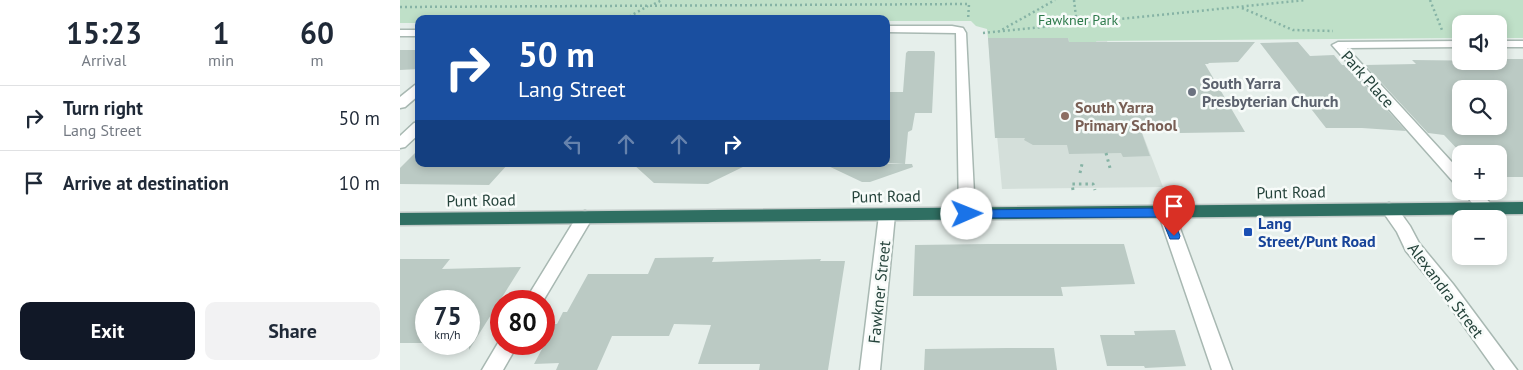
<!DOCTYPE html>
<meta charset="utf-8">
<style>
body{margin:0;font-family:"PT Sans",sans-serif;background:#f2f2f3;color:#1f2937;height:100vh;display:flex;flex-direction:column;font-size:19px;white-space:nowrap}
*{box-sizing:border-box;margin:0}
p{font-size:16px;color:#747a83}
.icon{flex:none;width:28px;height:28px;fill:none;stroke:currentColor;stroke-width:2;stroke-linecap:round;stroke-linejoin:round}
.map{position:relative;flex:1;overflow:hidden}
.drawer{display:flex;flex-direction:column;background:#fff;width:400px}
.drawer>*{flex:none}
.hud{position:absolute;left:15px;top:15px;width:475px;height:152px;border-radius:10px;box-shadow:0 2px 8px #0003;background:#1a4fa0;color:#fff;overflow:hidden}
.buttons{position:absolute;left:1052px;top:15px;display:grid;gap:10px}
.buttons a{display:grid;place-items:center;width:55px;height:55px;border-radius:10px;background:#fff;box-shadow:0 2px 8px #0003;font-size:25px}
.speed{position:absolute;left:15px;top:290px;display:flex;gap:10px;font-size:25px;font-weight:700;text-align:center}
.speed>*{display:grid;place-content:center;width:65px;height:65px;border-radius:50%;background:#fff;box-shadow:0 2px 8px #0003;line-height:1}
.speed small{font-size:12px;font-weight:400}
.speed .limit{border:8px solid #d22;background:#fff;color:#111}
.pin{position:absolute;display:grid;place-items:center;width:42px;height:42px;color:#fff;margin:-51px -21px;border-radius:50% 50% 50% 0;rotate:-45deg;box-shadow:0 0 5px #0007}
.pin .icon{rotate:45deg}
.me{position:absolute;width:55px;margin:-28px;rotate:89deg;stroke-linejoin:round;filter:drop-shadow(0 0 4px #0008)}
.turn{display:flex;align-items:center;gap:18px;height:105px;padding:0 20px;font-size:22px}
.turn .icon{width:65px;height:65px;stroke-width:2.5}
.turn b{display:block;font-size:35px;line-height:42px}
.lanes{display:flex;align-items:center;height:48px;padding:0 20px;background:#0003;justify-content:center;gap:25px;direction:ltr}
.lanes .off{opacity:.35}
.eta{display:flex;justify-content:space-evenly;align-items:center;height:85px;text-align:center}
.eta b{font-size:30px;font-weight:600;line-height:35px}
.cta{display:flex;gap:10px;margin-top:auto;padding:10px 20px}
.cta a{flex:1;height:58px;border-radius:10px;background:#111827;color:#fff;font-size:20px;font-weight:600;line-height:58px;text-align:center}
.cta a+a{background:#f2f2f3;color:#1f2937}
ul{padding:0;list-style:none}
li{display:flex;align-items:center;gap:15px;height:65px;padding:0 20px;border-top:1px solid #e0e1e3}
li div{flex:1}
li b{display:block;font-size:19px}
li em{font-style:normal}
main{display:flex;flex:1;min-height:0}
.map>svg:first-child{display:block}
.built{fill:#d4dfda}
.green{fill:#bfe0c8}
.building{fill:#bbcac4;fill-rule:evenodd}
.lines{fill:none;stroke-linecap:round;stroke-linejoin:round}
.minor-casing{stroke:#a8b8b2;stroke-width:3}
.highway-casing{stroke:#c2cac8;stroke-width:3}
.path-far1{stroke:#86b3a5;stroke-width:2.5;stroke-dasharray:2 3;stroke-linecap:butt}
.path{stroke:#86b3a5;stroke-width:3;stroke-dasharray:2.5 4;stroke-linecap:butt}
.minor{fill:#fff;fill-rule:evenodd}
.highway{fill:#2f6f62;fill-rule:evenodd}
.route{fill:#1a73e8;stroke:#114b97}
.worship-dot{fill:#6b7280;stroke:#f7fbf9;stroke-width:2}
.education-dot{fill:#8d6e63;stroke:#f7fbf9;stroke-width:2}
.transit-dot{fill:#1a4fb4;stroke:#f7fbf9;stroke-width:2}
.labels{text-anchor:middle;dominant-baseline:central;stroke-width:5;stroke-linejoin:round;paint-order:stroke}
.far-park-label{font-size:14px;fill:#2d7a4b;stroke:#f7fbf9}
.street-label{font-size:16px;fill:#24423a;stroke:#f7fbf9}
.worship-label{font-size:16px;font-weight:bold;fill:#5b616d;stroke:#f7fbf9;text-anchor:start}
.education-label{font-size:16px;font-weight:bold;fill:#785e54;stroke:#f7fbf9;text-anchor:start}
.transit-label{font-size:16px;font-weight:bold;fill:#164399;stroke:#f7fbf9;text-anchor:start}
</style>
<main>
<section class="drawer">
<div class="eta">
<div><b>15:23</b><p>Arrival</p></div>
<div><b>1</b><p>min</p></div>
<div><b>60</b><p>m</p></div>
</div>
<ul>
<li><svg class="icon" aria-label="right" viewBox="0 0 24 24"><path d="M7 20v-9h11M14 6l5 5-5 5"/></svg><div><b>Turn right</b><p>Lang Street</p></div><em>50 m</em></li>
<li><svg class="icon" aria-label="arrive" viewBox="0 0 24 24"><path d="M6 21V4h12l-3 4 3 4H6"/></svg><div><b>Arrive at destination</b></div><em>10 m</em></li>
</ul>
<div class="cta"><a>Exit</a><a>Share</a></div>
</section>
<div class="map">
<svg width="1123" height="370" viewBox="0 0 1123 370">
<rect width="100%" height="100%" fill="#e6efeb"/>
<path class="built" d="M588,38h80l1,3h38l56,146 -161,2z"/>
<path class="green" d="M0,0h1123v38h-24v-14h-38v14l-365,3 4,12 -27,2 -5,-17h-80l-1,-9 -11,-3 -5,-5h-85v-2h-467v4h-19z"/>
<path class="building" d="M588,38h80l1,4h186l-17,20 -30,1 1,1h-4l40,68 -65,1 -2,-6 -38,1 10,28 -27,1 -2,-4 -52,1 -2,-9h-34l-9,-5 1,-2h-30z
M898,42l12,14 24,-1 8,10h5l59,66 -44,-3h-36l-66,-85z
M0,50h19v19l-19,1z
M508,51h26l1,2 -3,60h-17l-3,17 -4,2 -3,32 -19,-1v-71h17l3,-39z
M1099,59h24v118h-24v-23h-37l-18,-19 -16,-2 -63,-68 51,-1 -4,-4 87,1zM1061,89h38v37h-38z
M19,149v15h89l-19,21 -89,-1v-16z
M233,164h116l-41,20 -54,-1z
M424,164h88l1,3 -43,15h-8z
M588,244h136l11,40 -74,3 2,9h-150l2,-51z
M314,257l-2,5 109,-3 -1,2h25l-17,109h-69l1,-6h-62l13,-39 -37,-1 -5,12h-57l-15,34h-41l3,-7 -25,1 8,-15h-5l3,-5h4v-7l7,-13h6l6,-12h4l21,-38h60l7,-16z
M0,259h50l-8,10 79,-2 -52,83v-49h-43v42h-26z
M775,330l11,36 -41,2 -1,-2h-37l-7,-31h35l-1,-4z
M607,348h47l3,22h-133l1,-21z"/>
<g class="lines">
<g class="minor-casing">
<path id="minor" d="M486,26h66l11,2 3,5 9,181 -2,4 -6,2 -6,-2 -2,-4 -3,-181 -70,-1z
M0,30h19v6h-19z
M1061,41v6l-114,1 114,124v14l-5,-1 -124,-140 6,-3z
M1099,41h24v6h-24z
M19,84v11l-14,12 -5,1v-11l15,-12z
M19,122v12l-14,13 -5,1v-12l14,-13z
M1064,191h16l14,17 -2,4c-13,4 -22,-11 -28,-21z
M989,203l6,2 15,21 9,17 34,41 64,86h-22l-54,-76 -35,-43 -9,-19 -16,-23 2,-4z
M766,206l6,2 2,4 58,158h-20l-54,-158 2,-4z
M487,209l6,2 2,4 -15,155h-20l19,-155 2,-4z
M185,211l6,2 2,4 -50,84h-18l54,-88z
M101,338v6h17l-15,26h-21z"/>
</g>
<g class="highway-casing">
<path id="highway" d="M1123,202v12l-1123,11v-12z"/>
</g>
<path class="path-far1" d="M674,0l3,25
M1030,0l12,30
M254,4l8,-4
M0,7l569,-3 -1,16
M842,8l51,22 40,1
M225,19l23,-13
M598,32l57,-32
M583,33l323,-33"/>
<path class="path" d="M706,153l4,15
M680,173l2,-9
M673,190l-1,-6h21l2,6"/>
<use href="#minor" class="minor"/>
<use href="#highway" class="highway"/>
</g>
<path class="route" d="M766,208l5,4 9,24 -1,3h-9l-9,-22 -194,1 -6,-4 6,-4z"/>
<circle class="worship-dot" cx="792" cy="92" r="5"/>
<circle class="education-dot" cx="665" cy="116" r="5"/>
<rect class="transit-dot" x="843" y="227" width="10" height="10" rx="2.5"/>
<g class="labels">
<g class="far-park-label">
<text x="678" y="20">Fawkner Park</text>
</g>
<g class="street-label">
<text transform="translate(968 79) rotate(48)">Park Place</text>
<text transform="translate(891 192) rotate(-1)">Punt Road</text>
<text transform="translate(486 196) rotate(-1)">Punt Road</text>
<text transform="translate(81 200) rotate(-1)">Punt Road</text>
<text transform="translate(1046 290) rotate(53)">Alexandra Street</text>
<text transform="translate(479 292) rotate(-84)">Fawkner Street</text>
</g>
<g class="worship-label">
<text x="802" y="83">South Yarra<tspan x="802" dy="18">Presbyterian Church</tspan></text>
</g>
<g class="education-label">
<text x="675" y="107">South Yarra<tspan x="675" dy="18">Primary School</tspan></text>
</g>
<g class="transit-label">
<text x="858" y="223">Lang<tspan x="858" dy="18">Street/Punt Road</tspan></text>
</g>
</g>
</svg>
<div class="buttons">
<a><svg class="icon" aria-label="sound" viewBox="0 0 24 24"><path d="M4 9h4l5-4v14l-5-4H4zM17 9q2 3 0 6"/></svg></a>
<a><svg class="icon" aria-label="search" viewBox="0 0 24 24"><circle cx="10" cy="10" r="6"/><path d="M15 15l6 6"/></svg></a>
<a>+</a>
<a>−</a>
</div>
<div class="speed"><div>75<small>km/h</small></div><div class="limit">80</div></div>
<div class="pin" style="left:774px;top:236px;background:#d93025"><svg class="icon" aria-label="arrive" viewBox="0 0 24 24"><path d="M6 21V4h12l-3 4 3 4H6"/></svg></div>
<svg class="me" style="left:567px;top:214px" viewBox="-20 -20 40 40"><circle r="19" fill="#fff"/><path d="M0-13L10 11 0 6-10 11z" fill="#1a73e8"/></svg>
<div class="hud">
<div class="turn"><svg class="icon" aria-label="right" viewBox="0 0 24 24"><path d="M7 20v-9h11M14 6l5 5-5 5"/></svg><div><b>50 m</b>Lang Street</div></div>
<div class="lanes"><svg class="icon off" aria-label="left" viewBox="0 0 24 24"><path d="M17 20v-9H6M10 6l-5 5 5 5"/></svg><svg class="icon off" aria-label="ahead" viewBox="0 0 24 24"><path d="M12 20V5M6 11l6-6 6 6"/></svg><svg class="icon off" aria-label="ahead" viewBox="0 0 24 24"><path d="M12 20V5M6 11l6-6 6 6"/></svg><svg class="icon" aria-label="right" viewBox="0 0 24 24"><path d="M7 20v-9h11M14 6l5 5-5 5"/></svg></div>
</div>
</div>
</main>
